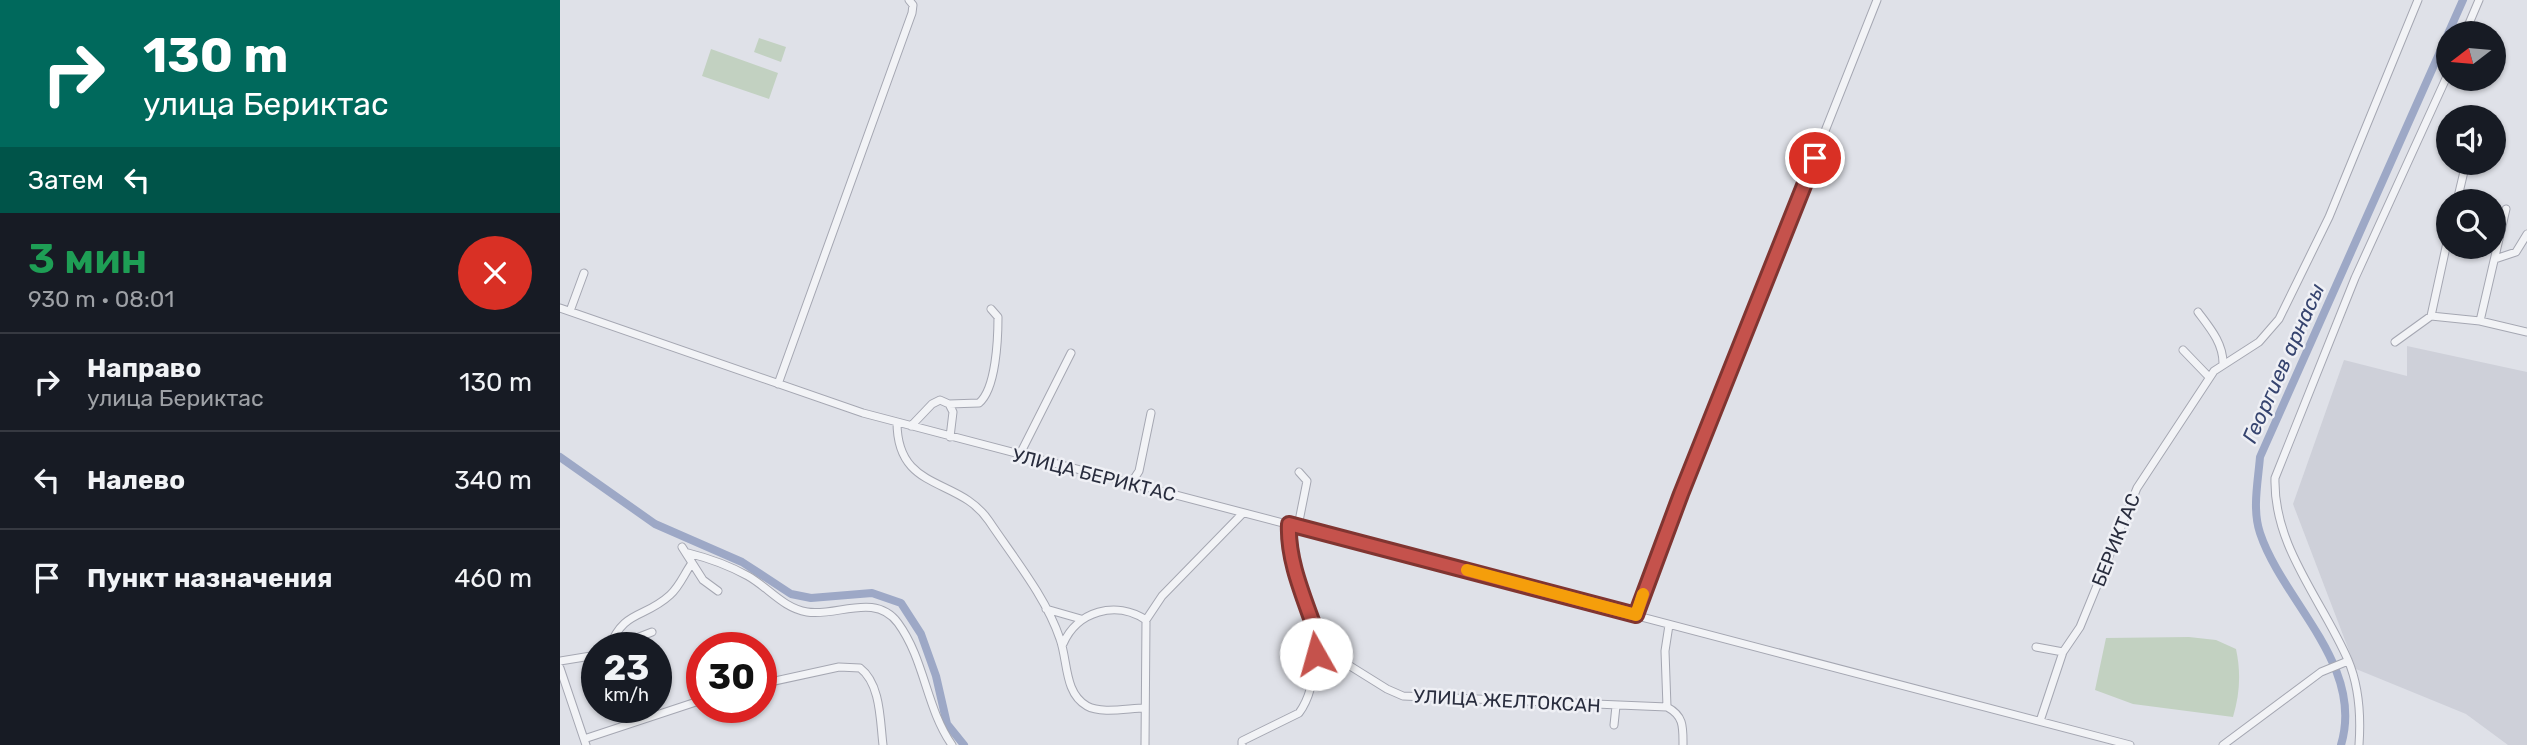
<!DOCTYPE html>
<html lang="ru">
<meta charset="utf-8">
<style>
body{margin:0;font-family:Rubik,sans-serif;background:#20242c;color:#f1f3f6;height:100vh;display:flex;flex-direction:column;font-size:26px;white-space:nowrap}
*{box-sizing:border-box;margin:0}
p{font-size:23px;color:#9ea1a6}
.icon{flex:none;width:38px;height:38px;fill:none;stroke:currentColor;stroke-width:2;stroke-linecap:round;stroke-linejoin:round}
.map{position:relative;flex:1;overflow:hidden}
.side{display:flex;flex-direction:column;background:#171b24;width:560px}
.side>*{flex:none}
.top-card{background:#00695c;color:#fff;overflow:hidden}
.needle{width:46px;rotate:254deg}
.controls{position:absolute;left:1876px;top:21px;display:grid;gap:14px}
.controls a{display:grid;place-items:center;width:70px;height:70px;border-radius:50%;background:#171b24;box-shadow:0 2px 5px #0004;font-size:35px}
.speed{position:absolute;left:21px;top:632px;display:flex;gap:14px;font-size:35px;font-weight:700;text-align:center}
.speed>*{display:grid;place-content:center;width:91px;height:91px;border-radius:50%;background:#171b24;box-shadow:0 2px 5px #0004;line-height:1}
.speed small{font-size:18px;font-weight:400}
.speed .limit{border:10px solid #d22;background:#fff;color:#111}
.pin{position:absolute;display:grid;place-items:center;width:60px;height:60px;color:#fff;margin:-30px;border:4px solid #fff;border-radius:50%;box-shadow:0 2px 7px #0007}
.me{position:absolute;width:77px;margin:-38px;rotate:353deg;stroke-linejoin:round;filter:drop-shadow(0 0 5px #0008)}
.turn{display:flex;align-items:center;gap:24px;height:147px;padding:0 28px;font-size:32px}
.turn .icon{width:91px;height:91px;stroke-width:2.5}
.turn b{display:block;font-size:49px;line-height:60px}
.then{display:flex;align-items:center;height:66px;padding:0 28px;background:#0003;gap:14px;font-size:26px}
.round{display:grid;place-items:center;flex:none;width:74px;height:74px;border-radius:37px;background:#20242c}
.summary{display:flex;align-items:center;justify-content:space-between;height:119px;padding:0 28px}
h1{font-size:42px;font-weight:600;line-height:52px;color:#1e9e55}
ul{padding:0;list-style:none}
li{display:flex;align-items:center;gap:21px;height:98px;padding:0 28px;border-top:2px solid #363941}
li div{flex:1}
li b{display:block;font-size:26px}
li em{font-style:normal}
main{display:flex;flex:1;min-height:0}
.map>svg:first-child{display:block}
.built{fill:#ced0d9}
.green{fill:#c2d1c1}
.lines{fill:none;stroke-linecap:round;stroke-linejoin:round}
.canal{stroke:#9da8c6;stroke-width:8}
.minor-casing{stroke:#a5a7b2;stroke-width:9}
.minor{stroke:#f2f3f6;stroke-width:7}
.route-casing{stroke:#803531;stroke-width:18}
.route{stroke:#c5524c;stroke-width:12}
.slow{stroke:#f59e0b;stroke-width:12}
.labels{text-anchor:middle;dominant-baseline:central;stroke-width:5;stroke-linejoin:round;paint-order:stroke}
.street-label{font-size:19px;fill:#292d3e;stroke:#eff0f5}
.water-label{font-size:21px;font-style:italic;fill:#36446f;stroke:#eff0f5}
</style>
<main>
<section class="side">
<div class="top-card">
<div class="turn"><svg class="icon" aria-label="right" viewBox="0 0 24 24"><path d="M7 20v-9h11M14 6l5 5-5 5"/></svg><div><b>130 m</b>улица Бериктас</div></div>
<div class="then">Затем<svg class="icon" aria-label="left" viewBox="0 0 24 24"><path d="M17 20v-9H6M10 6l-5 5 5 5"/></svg></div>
</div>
<div class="summary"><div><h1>3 мин</h1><p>930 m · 08:01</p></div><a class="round" style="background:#d93025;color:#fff"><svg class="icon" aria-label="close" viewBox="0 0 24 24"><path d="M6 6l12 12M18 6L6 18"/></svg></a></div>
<ul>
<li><svg class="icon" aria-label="right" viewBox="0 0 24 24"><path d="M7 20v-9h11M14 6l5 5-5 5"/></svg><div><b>Направо</b><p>улица Бериктас</p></div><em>130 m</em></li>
<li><svg class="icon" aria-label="left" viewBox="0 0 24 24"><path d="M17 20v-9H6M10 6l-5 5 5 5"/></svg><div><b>Налево</b></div><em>340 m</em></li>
<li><svg class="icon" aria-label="arrive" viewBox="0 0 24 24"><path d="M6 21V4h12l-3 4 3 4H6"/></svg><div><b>Пункт назначения</b></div><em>460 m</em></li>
</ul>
</section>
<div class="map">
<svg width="1967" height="745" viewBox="0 0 1967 745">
<rect width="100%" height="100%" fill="#dfe1e8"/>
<path class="built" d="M1847,346l120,26v373h-19l-42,-31 -110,-45 -63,-165 51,-144 63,16z"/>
<path class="green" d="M199,38l27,9 -5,15 -27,-10z
M151,49l67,24 -9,26 -67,-23z
M1629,637l27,3 20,9c5,23 4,45 -3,68l-100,-13 -38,-14 11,-52z"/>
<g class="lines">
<path class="canal" d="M0,457l95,67 87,38 49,32 20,4 61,-5 29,10 20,31 15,42 11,48 17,21
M1781,745c24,-80 -58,-143 -81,-212 -8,-24 -2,-51 0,-76l203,-457"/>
<g class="minor-casing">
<path id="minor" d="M1905,33l14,-33
M1897,201l9,-38
M1935,259l21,-7 11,-18
M0,308l303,105 1267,332
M10,311l14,-38
M1638,312c12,16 25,31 25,51
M1871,316l17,-78
M1920,321l26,-112
M1835,342l36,-26 49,5 47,11
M1623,350l26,27
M218,384l134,-371 1,-8 -4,-5
M389,404l30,-1c17,-14 19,-64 19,-86l-7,-8
M337,422c0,71 62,54 92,99 24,36 57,76 71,118 8,22 4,54 27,67 14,8 42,2 58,2
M351,426l21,-22 8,-4 9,4 4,8 -3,25
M459,456l52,-103
M570,485l9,-14 12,-58
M729,524c-2,39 18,80 30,117l7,10 61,38 16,7 264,11
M738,526l9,-45 -8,-9
M122,547l21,33 15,11
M128,553c20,5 42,13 60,23 21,12 35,32 59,36 30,5 68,-20 91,11 27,37 28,85 54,122
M486,609l35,10
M1076,615l45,-121 196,-494
M503,644c14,-33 53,-44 83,-24
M1476,647l27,5
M49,648c15,-39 35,-29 61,-53 10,-9 14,-21 22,-32
M51,648l41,-16
M0,661l37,-6
M0,668l26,77
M201,684l78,-17 21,1c21,16 20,53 23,77
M1107,707l-2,-56 4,-26
M1107,707c17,9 16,20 16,38
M1480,721l23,-69 17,-25 57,-139 77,-117 45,-29 20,-23 50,-102 89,-217
M1054,725l2,-19
M24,739l118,-39
M585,745l1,-125 16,-24 81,-83
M682,745v-4l57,-28c15,-20 15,-48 20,-72
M1663,745l98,-73 27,-11
M1799,745c2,-28 0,-59 -11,-85 -26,-60 -75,-114 -73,-182l80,-200 93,-204"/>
</g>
<use href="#minor" class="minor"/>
</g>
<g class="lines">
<g class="route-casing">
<path id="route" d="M756,654l3,-13c-12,-37 -32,-78 -30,-117l347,91 45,-121 134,-336"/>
</g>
<use href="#route" class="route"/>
<path class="slow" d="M907,570l169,45 7,-21"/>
</g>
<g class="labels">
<g class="street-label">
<text transform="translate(534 475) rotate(14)">УЛИЦА БЕРИКТАС</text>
<text transform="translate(1556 540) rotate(-68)">БЕРИКТАС</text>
<text transform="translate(947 701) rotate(3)">УЛИЦА ЖЕЛТОКСАН</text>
</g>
<g class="water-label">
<text transform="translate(1723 363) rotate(-66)">Георгиев арнасы</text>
</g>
</g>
</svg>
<div class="controls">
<a><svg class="needle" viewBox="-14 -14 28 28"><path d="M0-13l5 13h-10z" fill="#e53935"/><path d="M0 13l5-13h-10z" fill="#9ea1a6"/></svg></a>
<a><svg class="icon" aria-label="sound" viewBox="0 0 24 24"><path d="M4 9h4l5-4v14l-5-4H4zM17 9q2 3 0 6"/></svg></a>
<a><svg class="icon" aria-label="search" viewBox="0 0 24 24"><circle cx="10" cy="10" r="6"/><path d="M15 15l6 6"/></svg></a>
</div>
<div class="speed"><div>23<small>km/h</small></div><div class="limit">30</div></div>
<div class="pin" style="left:1255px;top:158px;background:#d93025"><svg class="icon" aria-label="arrive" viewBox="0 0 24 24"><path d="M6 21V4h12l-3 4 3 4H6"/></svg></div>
<svg class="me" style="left:756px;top:654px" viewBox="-20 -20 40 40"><circle r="19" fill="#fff"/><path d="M0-13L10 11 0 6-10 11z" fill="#c5524c"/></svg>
</div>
</main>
